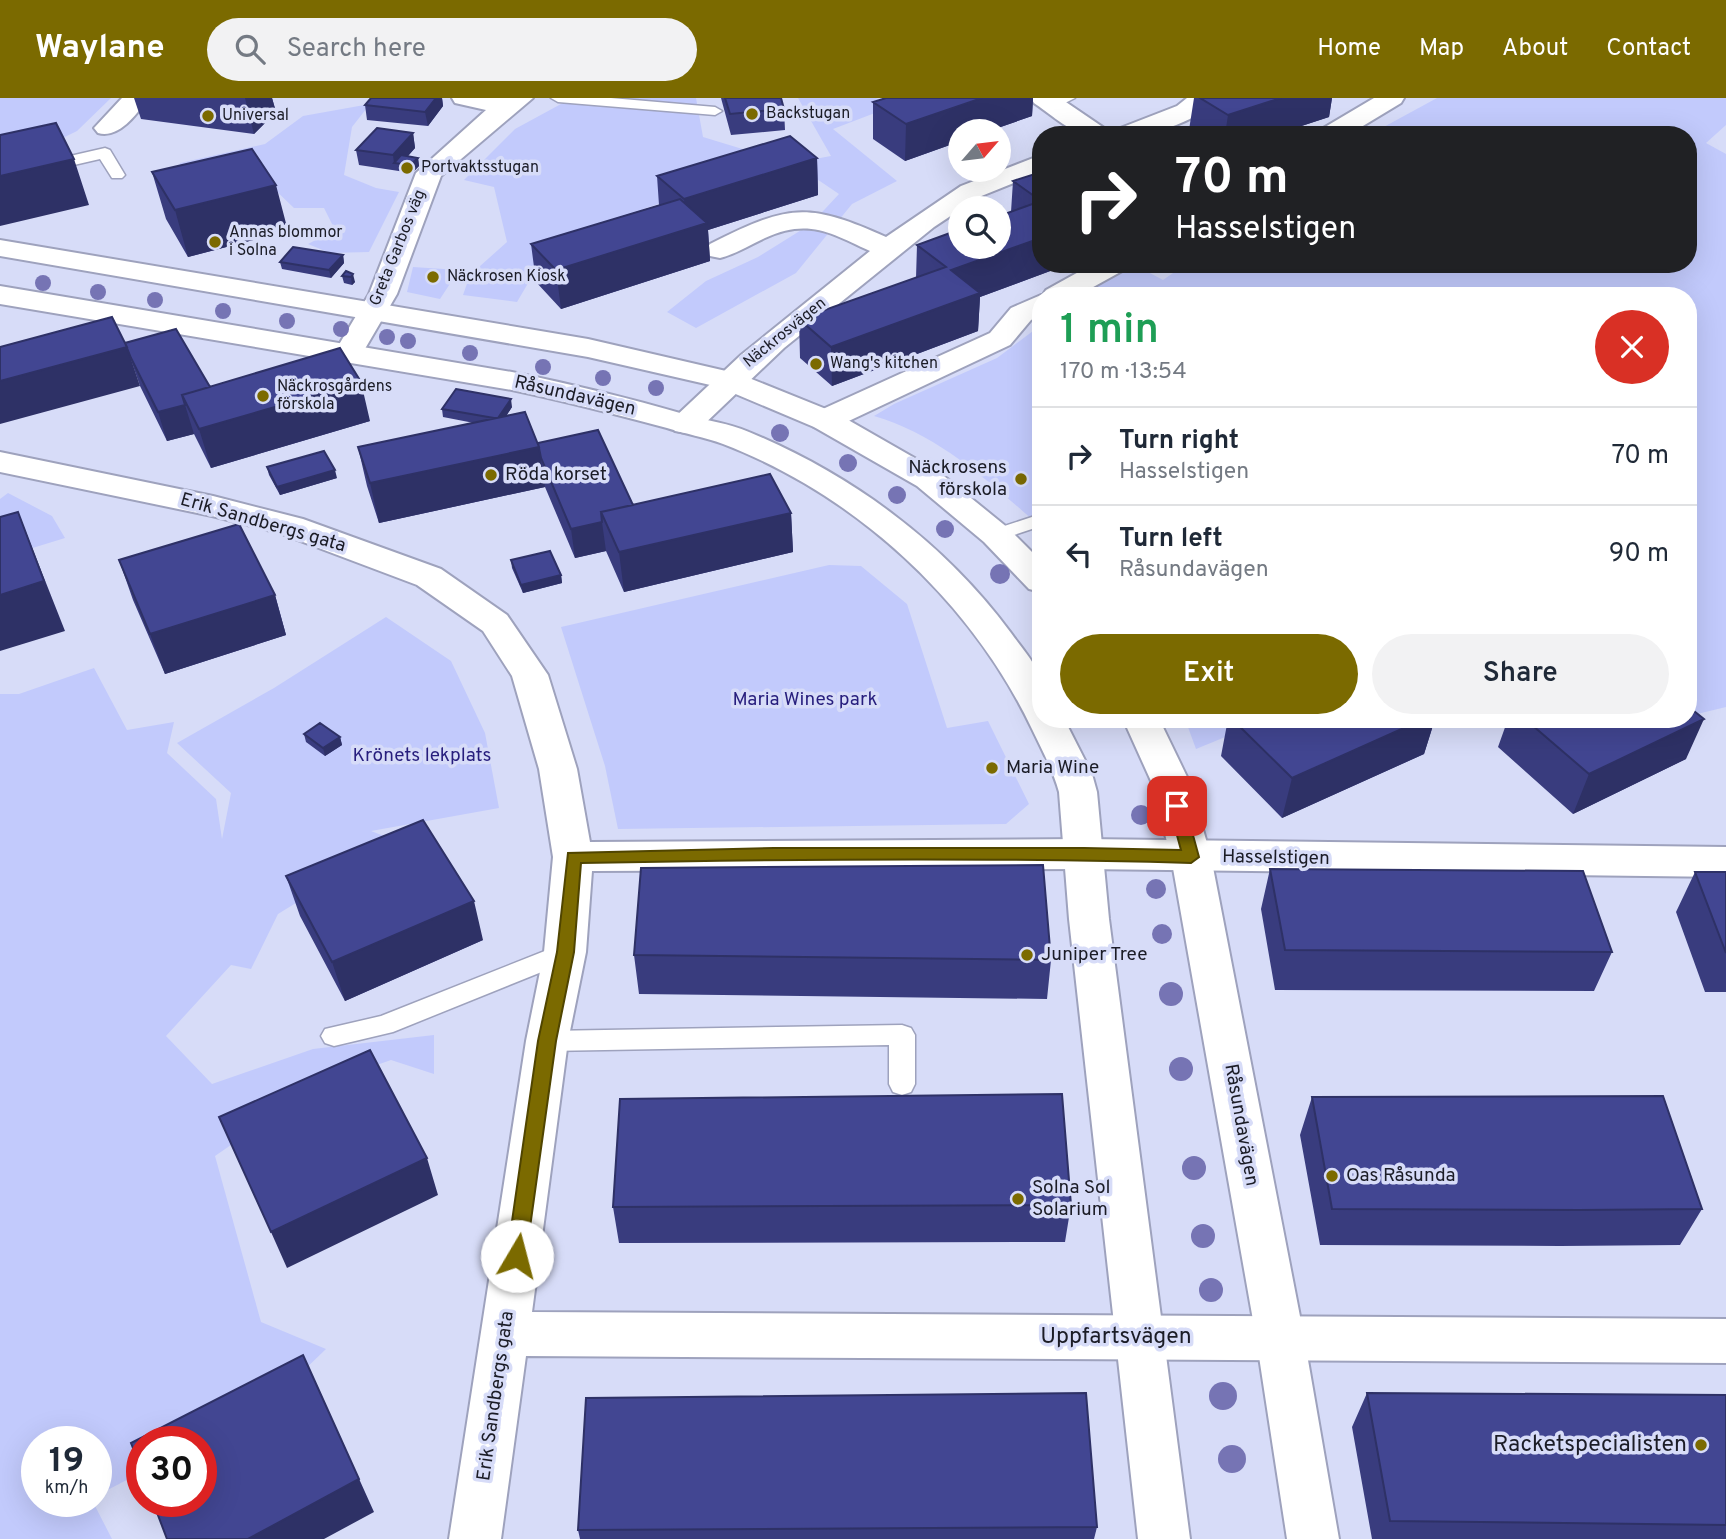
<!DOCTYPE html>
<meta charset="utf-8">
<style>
body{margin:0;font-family:Overpass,sans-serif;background:#f2f2f3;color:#1f2937;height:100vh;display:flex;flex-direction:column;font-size:26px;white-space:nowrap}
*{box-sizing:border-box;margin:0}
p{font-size:23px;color:#747a83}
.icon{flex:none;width:38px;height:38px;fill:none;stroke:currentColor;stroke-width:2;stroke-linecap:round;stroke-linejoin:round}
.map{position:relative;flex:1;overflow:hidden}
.details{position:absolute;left:1032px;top:189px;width:665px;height:441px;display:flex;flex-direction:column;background:#fff;border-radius:28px;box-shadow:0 7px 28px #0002}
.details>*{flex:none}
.hud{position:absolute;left:1032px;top:28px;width:665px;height:147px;border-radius:28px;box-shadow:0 7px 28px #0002;background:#202124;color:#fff;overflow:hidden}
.needle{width:46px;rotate:62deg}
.controls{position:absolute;left:948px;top:21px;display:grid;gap:14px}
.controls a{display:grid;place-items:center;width:63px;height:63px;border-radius:50%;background:#fff;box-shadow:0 7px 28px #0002;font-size:35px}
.speed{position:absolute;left:21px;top:1328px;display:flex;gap:14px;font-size:35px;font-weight:700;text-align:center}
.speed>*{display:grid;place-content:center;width:91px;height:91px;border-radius:50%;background:#fff;box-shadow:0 7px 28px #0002;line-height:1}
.speed small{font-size:18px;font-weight:400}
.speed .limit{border:10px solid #d22;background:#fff;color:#111}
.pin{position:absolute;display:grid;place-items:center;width:60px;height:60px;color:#fff;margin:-30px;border-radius:14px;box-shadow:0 4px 10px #0006}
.me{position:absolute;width:77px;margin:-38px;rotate:8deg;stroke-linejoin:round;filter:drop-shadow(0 0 5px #0008)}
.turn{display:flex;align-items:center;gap:24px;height:147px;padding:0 28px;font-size:32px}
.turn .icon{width:91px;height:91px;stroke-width:2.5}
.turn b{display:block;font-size:49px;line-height:60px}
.round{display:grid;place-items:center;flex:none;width:74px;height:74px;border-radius:37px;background:#f2f2f3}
.headline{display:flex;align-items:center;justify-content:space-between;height:119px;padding:0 28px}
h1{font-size:42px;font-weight:600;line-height:52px;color:#1e9e55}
.cta{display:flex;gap:14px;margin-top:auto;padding:14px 28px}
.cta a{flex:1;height:80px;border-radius:42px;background:#7b6a00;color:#fff;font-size:28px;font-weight:600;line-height:80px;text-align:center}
.cta a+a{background:#f2f2f3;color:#1f2937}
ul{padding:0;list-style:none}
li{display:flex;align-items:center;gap:21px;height:98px;padding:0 28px;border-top:2px solid #e0e1e3}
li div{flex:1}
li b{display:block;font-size:26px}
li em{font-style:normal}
header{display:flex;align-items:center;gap:42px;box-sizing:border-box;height:98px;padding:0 35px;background:#7b6a00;color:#fff}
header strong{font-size:33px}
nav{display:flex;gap:38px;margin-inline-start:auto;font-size:24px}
.search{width:490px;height:63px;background:#f2f2f3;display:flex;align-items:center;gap:18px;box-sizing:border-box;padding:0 24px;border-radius:38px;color:#747a83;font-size:26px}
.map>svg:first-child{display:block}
.green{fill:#c2cafc}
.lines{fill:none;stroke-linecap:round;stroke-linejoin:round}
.lane-casing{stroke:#9ea2bd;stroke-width:3}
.street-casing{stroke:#9ea2bd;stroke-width:4}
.secondary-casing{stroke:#9ea2bd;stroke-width:4}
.lane{fill:#fff;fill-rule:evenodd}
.street{fill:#fff;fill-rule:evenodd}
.secondary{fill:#fff;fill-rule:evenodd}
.tree{fill:#7674b4}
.wall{fill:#393c7e}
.shaded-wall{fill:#2e3166}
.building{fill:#424692;stroke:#2e3166;stroke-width:2}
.route{fill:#7b6a00;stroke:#504500;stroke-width:2}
.poi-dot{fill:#7b6a00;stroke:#d7dcf8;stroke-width:2.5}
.labels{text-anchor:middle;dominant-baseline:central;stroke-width:7;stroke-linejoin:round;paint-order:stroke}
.far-poi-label{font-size:16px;fill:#1b1c26;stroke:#d7dcf8;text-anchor:start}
.far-street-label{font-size:16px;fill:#1b1c26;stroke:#d7dcf8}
.street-label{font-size:19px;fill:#1b1c26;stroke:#d7dcf8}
.poi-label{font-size:19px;fill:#1b1c26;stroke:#d7dcf8;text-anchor:start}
.park-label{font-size:19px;fill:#271e7d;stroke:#d7dcf8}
.near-street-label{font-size:23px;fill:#1b1c26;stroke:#d7dcf8}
.near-poi-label{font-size:23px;fill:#1b1c26;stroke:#d7dcf8;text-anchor:end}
</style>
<header>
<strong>Waylane</strong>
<div class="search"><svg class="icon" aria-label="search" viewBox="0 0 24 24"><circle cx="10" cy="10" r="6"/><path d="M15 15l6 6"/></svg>Search here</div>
<nav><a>Home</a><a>Map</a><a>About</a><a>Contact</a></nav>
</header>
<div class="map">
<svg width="1726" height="1441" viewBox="0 0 1726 1441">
<rect width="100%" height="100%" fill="#d7dcf8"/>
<path class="green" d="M0,0h111l-34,33 -77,38z
M572,0h124l7,39 46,14 33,14 49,-9 -33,-58h78l12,10 -55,21 64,52 -45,23 -56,69 -100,55 -29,-16 39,-31 52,-24 53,-33 28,-30 -37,-25 -54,5 -105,35 -11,22 -95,37 -20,34 -54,-7 7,-20 37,-33 -13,-55 -30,-7 51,-51z
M1437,0h289v27l-20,18 20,11v553l-37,9v-420h-609l55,-31 28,15 23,-16h503v-129h-320z
M370,6l-18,23 -8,48 32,13 23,4 -30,60 -39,1 -22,-9 27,-14 -11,-22h-30l-25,-24 -93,5 4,-26 85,-19 38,-28z
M413,169l46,3 -19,29 -33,-7z
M1041,227v202c-50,-43 -101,-92 -167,-111l20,-12 103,-46z
M8,395l44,23 13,22 -65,20v-59z
M829,467l32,1 46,38 40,124 41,-7 41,83 -23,20 -388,5 -13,-63 -44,-139z
M386,519l65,44 34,72 14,75 -128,23 26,10 -119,73 -27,55 -20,-4 -65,71 46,48 101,-35 121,-14v39l-43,-14 -74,26 -102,70 46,166 65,27 -54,52 -130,41v30l-46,24v-54h-59v60h56l19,37h-112v-845h19l75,-26 33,62 47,-8 -7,31 49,46 6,40 9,-46 -54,-50 97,-55z
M1185,621h84l-73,30z"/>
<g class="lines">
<g class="lane-casing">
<path id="lane" d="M551,0h60l104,9 7,4 -7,4 -157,-13z
M1054,0h21l-18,9h-10l-2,-3z
M105,50l5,2 15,25 -3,3h-10l-12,-19 -100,23v-10z
M1041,416v12l-45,15 -7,-2 -3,-4 3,-4z
M565,845l9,2 3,7 -3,7 -181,73 -59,14 -9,-3 -4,-7 4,-7 56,-13z
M902,927l9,3 4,7v49l-4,8 -9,3 -9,-3 -4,-8v-39l-342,6 -9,-3 -4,-7 4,-7 9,-3z"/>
</g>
<g class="street-casing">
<path id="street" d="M122,0h26c-11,16 -29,41 -50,35l-4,-5z
M452,0h81l-92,78 -44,118 -38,65 -10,3 -10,-3 -5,-6 35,-59 47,-121 70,-63 -31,-7z
M1031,0h29l50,34 67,-26 10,-8h28c-22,33 -93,43 -130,37 -13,-2 -39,-24 -51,-32z
M1374,0h30l-3,5 -53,32h-32l4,-5z
M1041,57v17l-62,25 -45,30 -150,121 -87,83 -11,2 -11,-2 -5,-7 5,-7 66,-62 129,-104c-39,-18 -62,-33 -105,-13 -15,7 -29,16 -45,20l-10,-2 -4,-6 4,-6c78,-39 96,-43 176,-7l75,-51z
M1093,166h35l-4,6 -47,26h-36v19l-10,5 -21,25 -174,82 -11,2 -11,-2 -4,-7 4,-7 176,-80 21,-25 30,-13 1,1 4,-6z
M0,354l213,44 90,23 138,50 66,46 41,60 29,94 13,73 494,-3 642,8v30l-642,-8 -492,2 -6,81 -18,89 -36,271 1194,7v44l-1200,-7 -25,183h-52l77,-498 18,-89 9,-95 -14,-88 -27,-93 -29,-45 -66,-46 -138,-52 -67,-17 -212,-44z"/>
</g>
<g class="secondary-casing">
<path id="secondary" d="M0,142l588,99 151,35 97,39 103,59 69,56 33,33v31l-12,-3 -45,-47 -67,-56 -103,-59 -95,-40 -131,-30 -588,-101z
M0,188l512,86c59,12 117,26 175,43 21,6 42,8 62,17 102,42 196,111 262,201 10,14 23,28 29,44 5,11 1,30 1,42h23l28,55 5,18 12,127 81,620h-52l-69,-620 -10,-127c-6,-22 -17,-42 -27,-63 -61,-128 -176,-234 -309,-285 -18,-7 -38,-10 -56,-16 -52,-14 -103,-27 -155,-38l-512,-86z
M1123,621h36l30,62 22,76 93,480 35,202h-52l-31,-202 -85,-480 -20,-76z"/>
</g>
<use href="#lane" class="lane"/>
<use href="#street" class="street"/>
<use href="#secondary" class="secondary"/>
</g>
<g class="tree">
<circle cx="43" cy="185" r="8"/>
<circle cx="98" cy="194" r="8"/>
<circle cx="155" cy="202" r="8"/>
<circle cx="223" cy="213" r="8"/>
<circle cx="287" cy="223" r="8"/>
<circle cx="341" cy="231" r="8"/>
<circle cx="387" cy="239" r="8"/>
<circle cx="408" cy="243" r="8"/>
<circle cx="470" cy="255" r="8"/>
<circle cx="543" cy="269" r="8"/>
<circle cx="603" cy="280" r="8"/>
<circle cx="656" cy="290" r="8"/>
<circle cx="780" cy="335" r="9"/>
<circle cx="848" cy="365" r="9"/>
<circle cx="897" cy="397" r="9"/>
<circle cx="945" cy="431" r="9"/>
<circle cx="1000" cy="476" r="10"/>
<circle cx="1141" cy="717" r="10"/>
<circle cx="1156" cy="791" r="10"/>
<circle cx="1162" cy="836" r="10"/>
<circle cx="1171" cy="896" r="12"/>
<circle cx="1181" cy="971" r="12"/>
<circle cx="1194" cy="1070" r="12"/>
<circle cx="1203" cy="1138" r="12"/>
<circle cx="1211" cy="1192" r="12"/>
<circle cx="1223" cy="1298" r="14"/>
<circle cx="1232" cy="1361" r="14"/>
</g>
<path class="wall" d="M134,0h138l4,14 -22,22 -113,-15z
M371,0h71l1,8 -15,20 -61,-6 -2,-15z
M721,0h60l3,11 1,21 -54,5z
M886,0h147l-1,18 -43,15h-28v10l-56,20 -32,-22v-37z
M1194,0h138l-3,19 -55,18h-78l-7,-5z
M413,35l2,15 -8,9 11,1 1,8 -7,7 -53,-8 -3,-15z
M817,60l1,37 -110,35 2,31 -149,48 -25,-27 -5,-38 128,-39 -2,-29z
M152,74l136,59 -100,26 -22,-38z
M1041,74v92h28l-89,33 -2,34 -146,55 -32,-28 -1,-39 117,-41 1,-33 94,-33 2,-31z
M343,157l1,8 -13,15 -49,-9 -2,-7z
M346,173l9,11 -3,3 -8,-2 -2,-7z
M125,245l85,44 160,34 -159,47 -17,-34 -27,7 -27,-55z
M512,309l-6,9 32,27 95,62 158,8 2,39 -169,40 -18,-41 -31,7 -30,-71 -166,36 -12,-37 -9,-39 116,-24 -31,-6 -1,-8z
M267,369l70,11 -57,17 -11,-20z
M119,462l156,35 11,40 -121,39 -32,-74z
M511,462l50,15 1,8 -39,10 -11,-25z
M1228,621h207l-11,35 -142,64 -61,-62z
M1508,621h181l-3,40 -113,55 -75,-67z
M304,636l36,3 2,8 -17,11 -19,-14z
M1270,771l342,83 -18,39 -319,-1 -14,-81z
M1695,774h31v120h-21l-29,-80z
M286,778l197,64 -138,61 -45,-85z
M634,857l417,5 -4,39 -408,-5z
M1312,999l390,112 -22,36 -120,1 -240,-1 -20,-110z
M1071,1107l-6,37 -446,1 -6,-36z
M1367,1295l359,2v144h-354l-20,-112z
M1097,1429l-3,12h-514l-2,-9z"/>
<path class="shaded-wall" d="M245,0h27l4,14 -22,22z
M436,0h6l1,8 -15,20 -3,-14z
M982,0h51l-1,18 -43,15h-28v10l-56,20 1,-37z
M1281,0h51l-3,19 -55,18h-49l3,-20z
M413,35l2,15 -14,16 -7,-1 -1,-8z
M418,60l1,8 -7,7 -2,-8z
M817,60l1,37 -110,35 2,31 -149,48 -5,-39 130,-41 -2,-30z
M74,61l15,46 -89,21v-50z
M276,87l12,46 -100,26 -13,-47z
M1041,140v26h28l-89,33 -2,34 -146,55 -1,-39 120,-77z
M343,157l1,8 -13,15 -2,-8z
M353,176l2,8 -3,3 -1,-8z
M127,249l13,39 -140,38v-43z
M361,284l9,39 -159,47 -12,-39z
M511,301l1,8 -13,20 -2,-8z
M185,307l9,29 -27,7 -9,-29z
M539,349l6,40 -166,36 -9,-40z
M335,372l2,8 -57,17 -3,-8z
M18,414l47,119 -65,20v-56z
M791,415l2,39 -169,40 -5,-40z
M602,424l4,29 -31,7 -4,-29z
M561,477l1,8 -39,10 -2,-8z
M275,497l11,40 -121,39 -15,-40z
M1424,621h11l-11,35 -142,64 10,-40z
M1704,621l-18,40 -113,55 16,-40z
M340,639l2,8 -17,11 -2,-8z
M474,803l9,39 -138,61 -13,-39z
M427,1060l11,37 -151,73 -16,-36z
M319,1292l55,122 -50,27h-76z"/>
<path class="building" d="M371,0h65l-11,14 -60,-7z
M725,0h56l3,11 -54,5z
M886,0h96l-76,26 -33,-22z
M1200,0h81l-53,17z
M56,25l18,36 -74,17v-41z
M377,30l36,5 -20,22 -37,-5z
M790,38l27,22 -133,41 -27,-23z
M252,51l24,36 -101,25 -23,-38z
M401,57l17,3 -8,7 -16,-2z
M1041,74v66l-90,32 29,23 -149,54 -32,-28 147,-52 -29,-22 44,-16v18h38v-31l42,-15 -28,-20z
M680,101l27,24 -151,47 -25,-26z
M293,149l50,8 -14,15 -49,-8z
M346,173l7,3 -2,3 -9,-1z
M112,219l15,30 -127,34v-34z
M176,231l34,58 -28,8 3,10 -27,7 -27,-54 -6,-15z
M340,250l21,34 -162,47 -17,-34z
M456,291l55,10 -13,19h-4l-52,-9z
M525,314l14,35 -169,36 -12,-36z
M598,332l35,75 -32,7 1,10 -31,7 -30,-71 -3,-15z
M324,353l11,19 -58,17 -10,-20z
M770,376l21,39 -172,39 -18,-40z
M18,414l26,69 -44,14v-78z
M239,426l36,71 -125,39 -31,-74z
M550,453l11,24 -40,10 -10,-25z
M1689,609l15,12 -115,55 -64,-55h164z
M1232,621h192l-132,59z
M320,625l20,14 -17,11 -19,-14z
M423,722l51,81 -142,61 -46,-86z
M1043,767l8,95 -417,-5 7,-87z
M1270,771l313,2 29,81 -327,-2z
M1695,774h31v81z
M370,952l57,108 -156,74 -52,-115z
M1062,996l9,111 -458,2 7,-108z
M1663,998l39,113 -123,1 -247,-1 -20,-112z
M303,1257l56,124 -111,60h-81l-14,-37h48v-60h-59v29l-11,-28z
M1086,1295l11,134 -519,3 8,-132z
M1367,1295l359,2v130l-336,-4z"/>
<path class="route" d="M1177,702l8,6 14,51 -8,6c-203,-6 -407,-4 -610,0l-7,89 -18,89 -30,215 -3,6 -6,3 -7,-3 -3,-6 31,-215 19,-89 11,-99 206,-5h310l97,2 -12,-44z"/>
<g class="poi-dot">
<circle cx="752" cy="16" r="7"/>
<circle cx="208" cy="18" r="7"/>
<circle cx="407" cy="70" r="7"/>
<circle cx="215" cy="144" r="7"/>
<circle cx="433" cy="179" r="7"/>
<circle cx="816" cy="266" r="7"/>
<circle cx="263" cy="298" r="7"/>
<circle cx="491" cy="377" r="7"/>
<circle cx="1021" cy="381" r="7"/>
<circle cx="992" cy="670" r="7"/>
<circle cx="1027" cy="857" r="7"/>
<circle cx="1332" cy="1078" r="7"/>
<circle cx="1018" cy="1101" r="7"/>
<circle cx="1701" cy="1347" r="7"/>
</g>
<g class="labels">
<g class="far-poi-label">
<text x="766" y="16">Backstugan</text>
<text x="222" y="18">Universal</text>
<text x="421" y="70">Portvaktsstugan</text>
<text x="229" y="135">Annas blommor<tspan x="229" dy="18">i Solna</tspan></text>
<text x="447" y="179">Näckrosen Kiosk</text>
<text x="830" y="266">Wang's kitchen</text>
<text x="277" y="289">Näckrosgårdens<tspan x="277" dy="18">förskola</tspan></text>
</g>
<g class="far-street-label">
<text transform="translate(398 150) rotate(-68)">Greta Garbos väg</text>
<text transform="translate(785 235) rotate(-39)">Näckrosvägen</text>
</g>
<g class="street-label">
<text transform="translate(575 298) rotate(13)">Råsundavägen</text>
<text transform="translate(263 425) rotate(16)">Erik Sandbergs gata</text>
<text transform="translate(1276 760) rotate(1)">Hasselstigen</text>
<text transform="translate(1241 1027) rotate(80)">Råsundavägen</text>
<text transform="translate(496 1298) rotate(-82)">Erik Sandbergs gata</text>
</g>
<g class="poi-label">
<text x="1007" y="370" text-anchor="end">Näckrosens<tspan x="1007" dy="22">förskola</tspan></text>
<text x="505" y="377">Röda korset</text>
<text x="1006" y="670">Maria Wine</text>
<text x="1041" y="857">Juniper Tree</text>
<text x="1346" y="1078">Oas Råsunda</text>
<text x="1032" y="1090">Solna Sol<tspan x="1032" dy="22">Solarium</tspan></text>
</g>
<g class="park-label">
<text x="805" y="602">Maria Wines park</text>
<text x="422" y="658">Krönets lekplats</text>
</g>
<g class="near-street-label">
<text x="1116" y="1239">Uppfartsvägen</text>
</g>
<g class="near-poi-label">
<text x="1687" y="1347">Racketspecialisten</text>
</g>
</g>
</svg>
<div class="controls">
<a><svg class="needle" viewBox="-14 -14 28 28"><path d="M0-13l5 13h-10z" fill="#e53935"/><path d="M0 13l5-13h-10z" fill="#747a83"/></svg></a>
<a><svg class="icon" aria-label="search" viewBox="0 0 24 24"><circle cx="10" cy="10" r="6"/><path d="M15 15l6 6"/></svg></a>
</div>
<div class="speed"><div>19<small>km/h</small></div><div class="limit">30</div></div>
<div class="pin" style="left:1177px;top:708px;background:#d93025"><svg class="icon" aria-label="arrive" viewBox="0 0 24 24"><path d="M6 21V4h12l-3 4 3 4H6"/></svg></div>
<svg class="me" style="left:517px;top:1158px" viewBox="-20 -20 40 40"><circle r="19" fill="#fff"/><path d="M0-13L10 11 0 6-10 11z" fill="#7b6a00"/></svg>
<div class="hud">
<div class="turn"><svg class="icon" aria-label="right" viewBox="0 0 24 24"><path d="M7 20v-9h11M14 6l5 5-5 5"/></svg><div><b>70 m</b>Hasselstigen</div></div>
</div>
<section class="details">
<div class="headline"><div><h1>1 min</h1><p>170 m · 13:54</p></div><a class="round" style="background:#d93025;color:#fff"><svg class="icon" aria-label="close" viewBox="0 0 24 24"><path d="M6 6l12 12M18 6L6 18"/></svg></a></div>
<ul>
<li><svg class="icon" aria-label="right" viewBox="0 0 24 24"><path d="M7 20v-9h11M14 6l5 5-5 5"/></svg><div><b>Turn right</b><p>Hasselstigen</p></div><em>70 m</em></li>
<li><svg class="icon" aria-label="left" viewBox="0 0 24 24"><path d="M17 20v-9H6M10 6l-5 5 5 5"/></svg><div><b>Turn left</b><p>Råsundavägen</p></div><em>90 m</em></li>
</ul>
<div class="cta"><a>Exit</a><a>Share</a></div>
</section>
</div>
